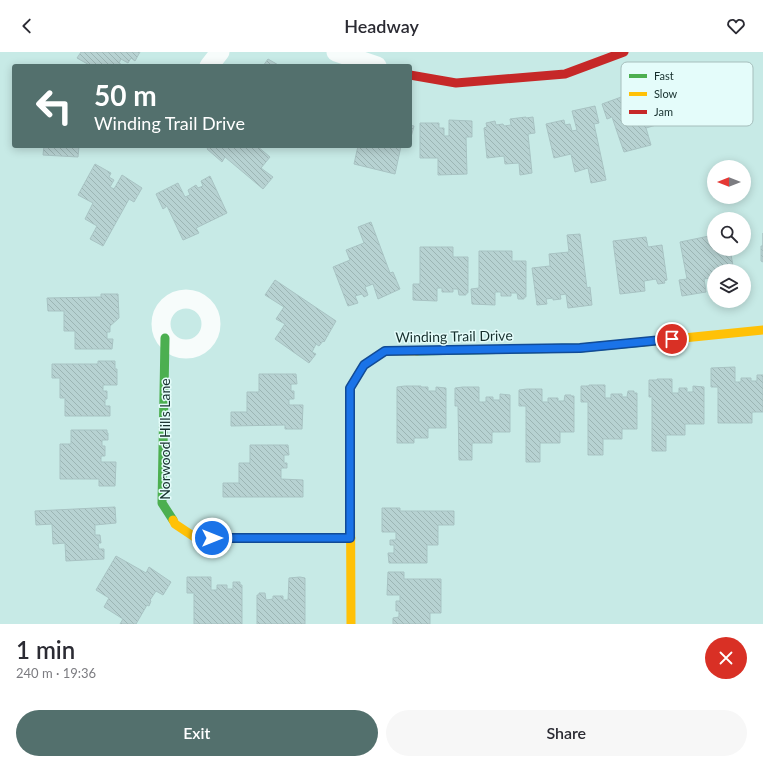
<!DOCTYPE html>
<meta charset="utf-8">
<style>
body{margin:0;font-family:Lato,sans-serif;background:#f7f7f7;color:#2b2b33;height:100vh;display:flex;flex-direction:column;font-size:15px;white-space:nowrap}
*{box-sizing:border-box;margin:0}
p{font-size:13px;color:#7c7c81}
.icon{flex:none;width:22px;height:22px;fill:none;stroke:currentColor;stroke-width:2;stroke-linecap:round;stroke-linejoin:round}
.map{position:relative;height:572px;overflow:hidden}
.sheet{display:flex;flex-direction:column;background:#fff;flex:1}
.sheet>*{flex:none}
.guide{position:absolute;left:12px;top:12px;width:400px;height:84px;border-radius:4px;box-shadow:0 2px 10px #0003;background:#53706d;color:#fff;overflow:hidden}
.needle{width:26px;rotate:270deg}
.fabs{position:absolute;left:707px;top:108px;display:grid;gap:8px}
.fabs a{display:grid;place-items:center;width:44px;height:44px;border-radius:50%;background:#fff;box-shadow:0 2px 10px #0003;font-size:20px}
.pin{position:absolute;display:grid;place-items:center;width:34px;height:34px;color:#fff;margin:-17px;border:2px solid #fff;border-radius:50%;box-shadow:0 1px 4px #0007}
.me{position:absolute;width:44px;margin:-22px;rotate:90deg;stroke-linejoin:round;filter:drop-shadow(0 0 3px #0008)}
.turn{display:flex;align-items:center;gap:14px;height:84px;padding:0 16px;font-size:18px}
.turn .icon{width:52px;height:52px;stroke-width:2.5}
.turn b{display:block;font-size:28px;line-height:34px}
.round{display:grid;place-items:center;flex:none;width:42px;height:42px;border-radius:21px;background:#f7f7f7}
.summary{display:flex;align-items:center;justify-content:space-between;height:68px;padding:0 16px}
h1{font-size:24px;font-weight:600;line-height:30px}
.action{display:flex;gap:8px;margin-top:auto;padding:8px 16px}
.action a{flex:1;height:46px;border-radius:24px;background:#53706d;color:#fff;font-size:16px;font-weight:600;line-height:46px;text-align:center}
.action a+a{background:#f7f7f7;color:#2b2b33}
header{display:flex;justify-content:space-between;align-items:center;height:52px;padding:0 16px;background:#fff;font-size:18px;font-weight:600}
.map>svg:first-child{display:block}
.building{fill:url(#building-back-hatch);stroke:#a8c3c3}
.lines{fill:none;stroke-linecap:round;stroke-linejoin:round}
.street{stroke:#f7fcfb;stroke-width:19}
.fast{stroke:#4caf50;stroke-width:9}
.slow{stroke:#ffc107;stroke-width:9}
.jam{stroke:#c62828;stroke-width:9}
.route-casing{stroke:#114b97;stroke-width:10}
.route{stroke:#1a73e8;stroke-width:7}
.labels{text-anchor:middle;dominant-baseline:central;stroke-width:3;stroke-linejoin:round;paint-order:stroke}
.street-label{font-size:14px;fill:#152e2c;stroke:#e4fcfa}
.key{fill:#e4fcfa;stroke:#a6bebc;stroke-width:1}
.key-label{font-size:11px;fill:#152e2c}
</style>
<header><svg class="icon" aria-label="back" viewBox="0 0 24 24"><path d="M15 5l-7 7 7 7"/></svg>Headway<svg class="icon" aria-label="heart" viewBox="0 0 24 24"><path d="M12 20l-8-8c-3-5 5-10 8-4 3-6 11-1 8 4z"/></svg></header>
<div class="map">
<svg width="763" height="572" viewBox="0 0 763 572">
<defs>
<pattern id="building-back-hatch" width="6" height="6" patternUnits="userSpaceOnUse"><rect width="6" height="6" fill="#b7d2d2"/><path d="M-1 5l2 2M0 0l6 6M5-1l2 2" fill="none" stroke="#9cb5b4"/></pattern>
</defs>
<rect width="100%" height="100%" fill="#c7eae6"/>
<path class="building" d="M81,0h59l-5,9 -4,-3 -3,5 -7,-4 -2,4 5,3h-33l-14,-8z
M268,7l12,7h-17z
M652,37l11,34 -17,5 5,17 -27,7 -12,-35 -5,2 -5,-15 22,-8 5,15 4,-1 -2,-8 5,-2 -1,-5z
M595,54l4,17 -5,1 12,56 -15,3 -3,-15 -13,4 -4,-18 -17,4 -8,-34 18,-4 1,5 5,-1 2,7 5,-1 -5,-19z
M526,65v1l7,-1 2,16 -7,1 4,39 -12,2 -1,-12 -14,1 -1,-8 -17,2 -3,-30 3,-1 -1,-4 9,-2 1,4 7,-1 1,2 7,-1 -1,-6z
M449,68l23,1v16h-6l1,37 -29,1v-17h-18v-35h19v5h5v8h5z
M410,73l4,1 -4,15z
M44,94h35l-1,11 -35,-2z
M209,94h48l13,11 -9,11 12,9 -10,12 -38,-32 -3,5 -15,-13z
M358,94h43l-6,28 -41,-10z
M95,112l16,9 -2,4 5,3 -4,7 4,2 8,-14 20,13 -8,14 -5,-3 -26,47 -13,-7 7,-13 -12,-7 8,-16 -15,-8z
M210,124l17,37 -31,15 3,5 -16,7 -16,-34 -4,3 -7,-15 22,-11 7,14 5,-2 -2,-5 8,-5 2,3 5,-2 -2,-5z
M371,170l19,51 3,-1 7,17 -22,10 -5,-15 -8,3 3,8 -4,2 -2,-3 -7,2 3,7 -10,3 -15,-39 17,-7 -4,-10 18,-7 -6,-16z
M763,181v29l-2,-1v-15h2z
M580,182l7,54 3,-1 2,18 -24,3 -2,-14 -6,1 1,4 -8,1v-2l-7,1 1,5 -10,1 -5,-37 18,-2 -1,-12 20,-2 -2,-17z
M714,183v14h16l4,22h-20v11h-3l-1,-4 -6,1 2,13 -24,4 -3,-16 8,-1 -7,-37z
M646,185l2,10 14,-2 5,35 -3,1 1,2 -7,1 -2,-5 -12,2 1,10 -25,3 -7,-53z
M420,195h33v10h15v36h-2v2h-7l-1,-6h-5v3h-11v-4h-5v13l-24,-1v-16h7z
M479,199h33v10h14v36h-2v2h-6l-1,-6h-6v3h-10v-4h-6v13l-23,-1 -1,-15 8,-1z
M275,228l61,41 -12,21 -1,-1 -4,5 -3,-2 -4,8 4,2 -7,9 -34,-24 10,-15 -9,-5 8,-12 -19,-12z
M101,242h17l1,24 -9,8v6h-3v7h6l-1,10h-37v-18h-11v-20h-16l-1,-13 54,-1z
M98,309h17v8h2v16h-14v6h4v8h-2v7h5v10h-45v-18h-5v-20h-8v-14h46z
M735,315v15h6v-4h10v3h6v-6h6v37h-11v11h-34v-36h-7v-19z
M259,322h37l1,10h-6v7h3v8h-5v6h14l-1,24h-17v-4l-54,1v-14h16v-20h12z
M657,327h15v14h7v-5h8v4h6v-6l11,1v37h-19v11h-19v16h-14v-54h-3v-17h8z
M589,333h16v13h6v-4h11v3h5l1,-6h6v2h3v36h-15v10h-19v16h-15v-53h-7v-16h8z
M405,334h16v1h7v4h8v-4l10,1v40h-18v10h-14v5h-17v-56z
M463,335h16v15h7v-5h7v3h7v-6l10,1v37h-18v11h-20v17h-13l-1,-54h-3v-18z
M527,337h15v13h6v-4h10v3h6l1,-6h6v1h3v36h-14v11h-20v19h-14v-56h-7v-16z
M71,378h36v3h1v7h-6v6h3v10h-4v6h15l-1,24h-16v-7h-39v-35h11z
M250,393h38l1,10h-5v8h3v5h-6v11l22,1v17h-80v-14h16v-20h11z
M115,455l1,16 -21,2v10h5l1,8h-3l1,6h5v10l-38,2 -1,-18 -12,1 -1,-20 -16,1 -1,-14z
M382,456h18v3h54v14h-16v20h-11v18h-38l-1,-10h6v-8h-4v-5h6v-8h-14z
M116,504l30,17 3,-6 22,15 -8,13 -7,-4 -6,9 1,1 -2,5 -2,-1 -11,19h-16l3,-5 -19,-12 5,-9 -13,-8z
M388,520h16v7h37v34h-11v11h-37v-6l6,-1v-6h-3v-10h4v-6h-13z
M187,525h24v13h6v-5h10v4h6v-7h7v3h2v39h-48v-31h-7z
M300,525l5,1v46h-48v-29h2v-2h6l1,7 7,-1v-3h10v4h5l1,-22z"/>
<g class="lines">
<path class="street" d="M336,0l41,14
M209,14l11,-14
M161 272a25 25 0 1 1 50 0a25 25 0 1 1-50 0Z"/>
<path class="fast" d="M165,286l-3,165 11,17
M417,299l163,-3 64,-6"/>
<path class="slow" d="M644,290l119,-12
M173,468l2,4 21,14h155
M351,572l-1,-236 14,-23 21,-14h32"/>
<path class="jam" d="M410,23l46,8 109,-9 59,-22"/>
</g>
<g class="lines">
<g class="route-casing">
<path id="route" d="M212,486h138v-150l14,-23 21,-14 195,-3 92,-9"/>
</g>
<use href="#route" class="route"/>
</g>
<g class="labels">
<g class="street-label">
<text transform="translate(454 284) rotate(-1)">Winding Trail Drive</text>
<text transform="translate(164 387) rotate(-90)">Norwood Hills Lane</text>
</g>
</g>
<rect x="621" y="10" width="132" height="64" rx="6" class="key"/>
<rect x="629" y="22" width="18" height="4" fill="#4caf50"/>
<rect x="629" y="40" width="18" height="4" fill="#ffc107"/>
<rect x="629" y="58" width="18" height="4" fill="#c62828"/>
<g class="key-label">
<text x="654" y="28">Fast</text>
<text x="654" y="46">Slow</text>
<text x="654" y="64">Jam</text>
</g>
</svg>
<div class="fabs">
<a><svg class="needle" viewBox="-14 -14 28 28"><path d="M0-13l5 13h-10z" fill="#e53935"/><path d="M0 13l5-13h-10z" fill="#7c7c81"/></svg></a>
<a><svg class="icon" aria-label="search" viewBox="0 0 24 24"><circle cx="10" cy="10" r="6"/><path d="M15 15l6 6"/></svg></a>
<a><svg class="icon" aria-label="layers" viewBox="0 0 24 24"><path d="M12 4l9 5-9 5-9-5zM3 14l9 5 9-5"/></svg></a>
</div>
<div class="pin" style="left:672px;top:287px;background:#d93025"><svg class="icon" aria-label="arrive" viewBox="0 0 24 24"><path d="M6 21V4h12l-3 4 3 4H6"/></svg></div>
<svg class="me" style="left:212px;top:486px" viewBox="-20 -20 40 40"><circle r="17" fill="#1a73e8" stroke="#fff" stroke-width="3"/><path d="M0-11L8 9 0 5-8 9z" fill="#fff"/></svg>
<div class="guide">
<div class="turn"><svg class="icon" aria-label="left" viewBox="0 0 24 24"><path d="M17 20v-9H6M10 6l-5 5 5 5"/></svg><div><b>50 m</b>Winding Trail Drive</div></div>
</div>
</div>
<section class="sheet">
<div class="summary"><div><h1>1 min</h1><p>240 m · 19:36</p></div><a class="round" style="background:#d93025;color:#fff"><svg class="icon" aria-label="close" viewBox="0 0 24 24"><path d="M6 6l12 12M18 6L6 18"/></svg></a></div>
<div class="action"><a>Exit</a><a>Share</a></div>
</section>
